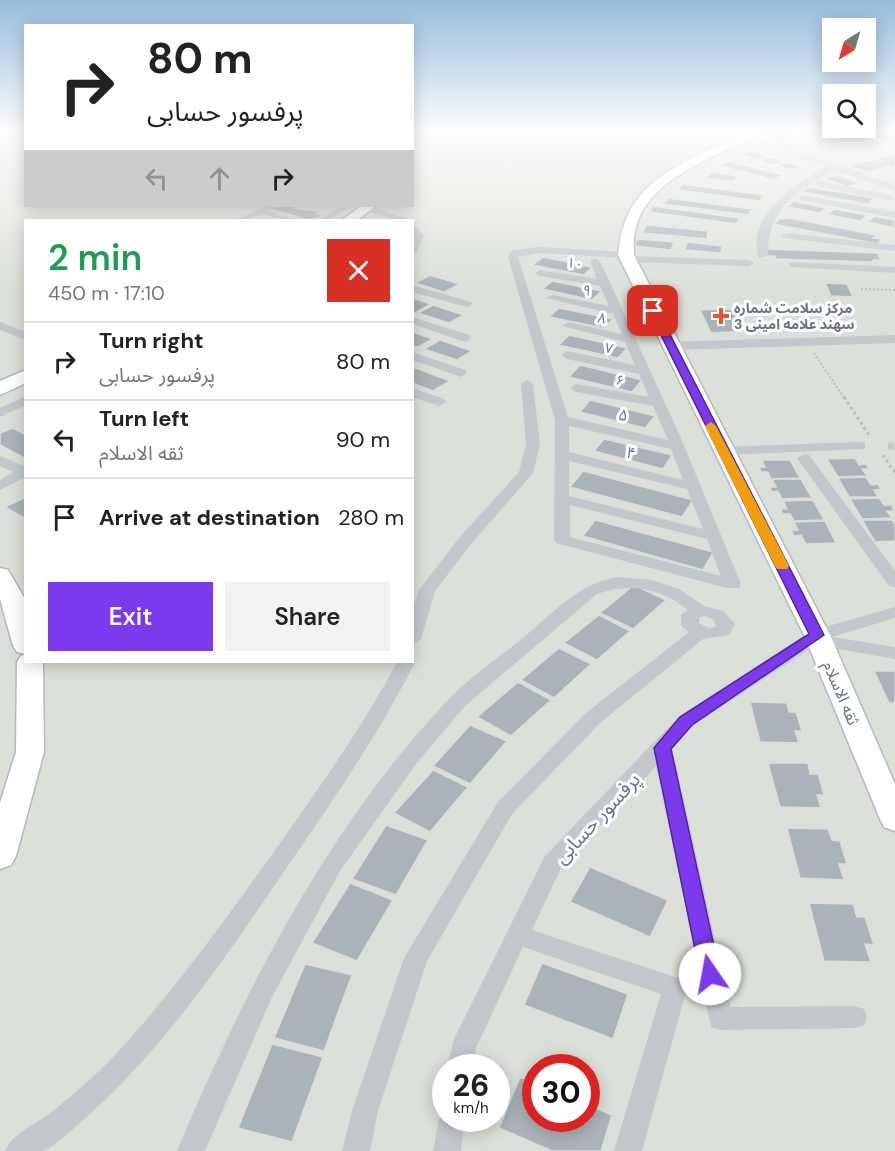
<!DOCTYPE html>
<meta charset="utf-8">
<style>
body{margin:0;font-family:"DM Sans","Noto Sans Arabic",sans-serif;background:#f2f2f2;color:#222;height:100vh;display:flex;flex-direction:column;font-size:22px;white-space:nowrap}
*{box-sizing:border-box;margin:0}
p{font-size:20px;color:#767676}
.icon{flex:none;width:33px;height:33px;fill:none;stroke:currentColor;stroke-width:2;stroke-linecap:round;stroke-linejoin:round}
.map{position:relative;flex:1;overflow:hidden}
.panel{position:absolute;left:24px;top:219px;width:390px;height:444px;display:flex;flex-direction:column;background:#fff;border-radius:0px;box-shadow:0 3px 15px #0003}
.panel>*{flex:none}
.banner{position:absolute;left:24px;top:24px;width:390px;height:183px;border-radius:0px;box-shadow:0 3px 15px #0003;background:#fff;color:#222;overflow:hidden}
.needle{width:39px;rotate:217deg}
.fabs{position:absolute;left:822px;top:18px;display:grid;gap:12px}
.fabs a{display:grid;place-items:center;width:54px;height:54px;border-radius:0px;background:#fff;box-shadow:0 3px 15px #0003;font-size:30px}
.speed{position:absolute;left:432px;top:1054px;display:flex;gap:12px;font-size:30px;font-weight:700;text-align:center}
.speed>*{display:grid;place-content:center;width:78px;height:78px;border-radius:50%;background:#fff;box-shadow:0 3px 15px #0003;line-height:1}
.speed small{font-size:15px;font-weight:400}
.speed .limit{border:9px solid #d22;background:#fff;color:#111}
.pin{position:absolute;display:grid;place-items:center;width:51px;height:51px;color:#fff;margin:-26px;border-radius:12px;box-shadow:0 3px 9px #0006}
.me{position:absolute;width:66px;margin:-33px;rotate:348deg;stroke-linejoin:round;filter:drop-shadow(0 0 4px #0008)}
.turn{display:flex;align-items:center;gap:21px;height:126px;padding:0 24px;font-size:27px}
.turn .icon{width:78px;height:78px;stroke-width:2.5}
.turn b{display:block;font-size:42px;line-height:51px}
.lanes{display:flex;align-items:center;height:57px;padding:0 24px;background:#0003;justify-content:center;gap:30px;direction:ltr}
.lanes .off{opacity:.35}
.round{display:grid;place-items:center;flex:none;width:63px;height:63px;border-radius:0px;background:#f2f2f2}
.headline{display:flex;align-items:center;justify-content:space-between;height:102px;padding:0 24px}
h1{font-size:36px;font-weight:600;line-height:45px;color:#1e9e55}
.action{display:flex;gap:12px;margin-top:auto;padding:12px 24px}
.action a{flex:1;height:69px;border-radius:0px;background:#7c3aed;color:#fff;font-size:24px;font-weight:600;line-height:69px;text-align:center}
.action a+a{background:#f2f2f2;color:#222}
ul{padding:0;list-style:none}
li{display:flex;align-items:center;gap:18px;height:78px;padding:0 24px;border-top:2px solid #e0e0e0}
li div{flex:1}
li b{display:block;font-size:22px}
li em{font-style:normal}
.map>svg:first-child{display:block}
.green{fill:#dadfd7;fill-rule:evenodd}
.building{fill:#aab3b9;stroke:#dcdcda;stroke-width:1.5}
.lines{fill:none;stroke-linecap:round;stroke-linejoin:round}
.secondary-casing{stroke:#b3babf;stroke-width:3}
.path-far1{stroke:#bbbfc2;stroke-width:2;stroke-dasharray:2 2;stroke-linecap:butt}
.path{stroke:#bbbfc2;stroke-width:3;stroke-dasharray:3 3;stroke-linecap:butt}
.lane{fill:#c3c8cc;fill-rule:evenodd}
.street{fill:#c3c8cc;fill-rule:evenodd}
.secondary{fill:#fff;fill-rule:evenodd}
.route{fill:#7c3aed;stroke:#51269a;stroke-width:1.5}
.slow{fill:#f59e0b}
.poi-dot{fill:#e4572e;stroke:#fff;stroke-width:2}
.labels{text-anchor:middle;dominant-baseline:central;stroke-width:6;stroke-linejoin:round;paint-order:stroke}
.far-street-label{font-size:14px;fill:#657683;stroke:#fff}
.far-poi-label{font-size:14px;font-weight:bold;fill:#657683;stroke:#fff;text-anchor:start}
.street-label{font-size:16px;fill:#657683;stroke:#fff}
.near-street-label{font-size:20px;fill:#657683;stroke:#fff}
</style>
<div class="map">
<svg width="895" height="1151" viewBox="0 0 895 1151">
<rect width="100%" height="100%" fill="#fafaf8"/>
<path class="green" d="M0,131h25l1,75h386l1,-75h482v1020h-895zM26,220h386v442h-386zM446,1068h50v51h-50zM536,1068h50v51h-50z"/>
<path class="building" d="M822,131l16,5 -12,3 -22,-6z
M885,131h10v14l-29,-9z
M772,132l22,7 -12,3 -22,-7z
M752,151l16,5 -12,4 -16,-6z
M895,154v11l-28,7 -20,-6z
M771,157l13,5 -12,3 -13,-5z
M727,161l56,14 -9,5 -57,-15z
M787,162l15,5 -12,3 -14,-5z
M710,172l28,4 -4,6 -28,-4z
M837,175l23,8 -13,4 -24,-9z
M682,184l82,11 -4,6 -82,-11z
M809,187l65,11 -6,6 -66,-12z
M668,198l84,11 -4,6 -85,-11z
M794,201l32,7 -6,5 -33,-6z
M272,206h27l-4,2 23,3 3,1 -4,2 9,1 -17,5 -43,-12z
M653,206l87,12 -4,6 -87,-12z
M834,209l33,6 -6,6 -33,-6z
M874,216l21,4v8l-27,-6z
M789,218l87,17 -3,3 9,1 -5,5 -103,-20 5,-5z
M646,225l62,6 -1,8 -64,-6z
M638,239l36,3 -3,8 -37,-4z
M687,242l35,4 -1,7 -36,-3z
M766,249l111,4 4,7h-8l1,2 -98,-3 -1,-3h-7z
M543,257l49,10 -8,8 -51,-10z
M430,275l30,9 -16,8 -29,-9z
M552,281l49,10 -9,9 -49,-11z
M825,283l22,1 6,13 -22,-1z
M412,298l19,6 -16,9 -3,-1z
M433,305l31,10 -15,8 -31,-10z
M559,308l54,11 -9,9 -55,-11z
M736,309l12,22 -37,2 -11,-23z
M412,332l21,7 -15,8 -6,-1z
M569,335l58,13 -9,10 -59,-13z
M440,340l32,11 -15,9 -33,-11z
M580,365l62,15 -10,12 -63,-15z
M416,368l34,13 -17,10 -21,-8v-13z
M590,400l65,16 -10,12 -65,-16z
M13,428l13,7v24l-26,-14v-12z
M604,439l68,16 -9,14 -69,-18z
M855,458l4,7 7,-1 3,5h-7l5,7 -29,1 -11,-18z
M762,460h28l10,18 -29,1 -3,-7h-7l-2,-5h6z
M583,471l110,29 -11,17 -112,-30z
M866,477l5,8 7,-1 3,5 -7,1 4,7h-29l-11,-19z
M772,479h29l11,19 -30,1 -4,-8 -6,1 -3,-5h7z
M26,497v22l-21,-12z
M879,498l5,7h7l4,6h-8l5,7 -30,1 -12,-20z
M813,500l11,20 -30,1 -4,-7h-7l-3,-5h7l-4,-8z
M595,520l118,32 -10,18 -120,-34z
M862,520h30l3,4v17l-20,1z
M825,521l11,22 -30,1 -5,-9 -7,1 -3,-6h7l-4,-8z
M634,585l32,15 -33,29 -33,-16z
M599,615l31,16 -33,29 -33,-17z
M559,648l32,16 -37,34 -33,-18z
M874,671h21v32h-6z
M518,682l33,18 -40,36 -34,-19z
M750,702l37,1 2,9h7l6,19h-7l4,12 -39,-1z
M470,725l37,16 -37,43 -37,-18z
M768,763h40l2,11h8l6,21h-7l4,13 -41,-1z
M433,770l35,17 -38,45 -36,-19z
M386,825l42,15 -32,55 -44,-16z
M787,828l41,1 4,11 8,1 7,23h-8l5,16 -44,-2z
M590,867l78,33 -18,37 -80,-35z
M350,883l43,17 -36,61 -45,-18z
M809,903l44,1 4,13h8l9,28 -9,-1 6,18 -47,-1z
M542,963l86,31 -15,45 -89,-34z
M305,964l47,11 -28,76 -50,-13z
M272,1044l51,13 -31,85 -54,-14z
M520,1077l16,7v35h50v-15l26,11 -11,36h-49l-53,-23z"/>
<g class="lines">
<g class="secondary-casing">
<path id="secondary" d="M743,131h12l-5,7c-40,21 -106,43 -115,94 -2,7 -1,15 -1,23l196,380 65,149v47l-11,-4 -4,-8 -76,-184 -186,-380c5,-59 38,-80 88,-104 12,-6 28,-11 37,-20z
M361,206h15l-19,14h-15z
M26,370v13l-26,12v-14z
M0,568l8,2 18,31v53l-9,-2 -4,-6 -13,-47z
M26,654v8h17l1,90 -28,104 -5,9 -11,4v-66l16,-51 1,-90 4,-6z"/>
</g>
<path class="path-far1" d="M861,289l34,1
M814,353l31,46"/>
<path class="path" d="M844,397l25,38
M883,455l12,18"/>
<path class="lane" d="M864,140l3,1 -61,16 -2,-1z"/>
<path class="street" d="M727,131h12l40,14 18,-4 -22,-10h12l23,10 -22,7 107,37v6l-61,-21c-38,22 -67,38 -66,86l-9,2c-15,-42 37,-74 67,-91z
M825,131h23l-4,2z
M819,181l72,14 4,4 -4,2 -75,-15 -1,-2z
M803,195l92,17v6l-95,-18 -2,-2z
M266,206h11l-8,5 26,9c-12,1 -24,-6 -35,-5 -9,1 -14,6 -24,5z
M340,206h11l-21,14h-10z
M363,206h6l41,14h-13l-34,-10z
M412,223l12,13 -7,16 -5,3z
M787,233l108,12v6l-112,-13 -1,-2z
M540,247l86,5 5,4 118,4 5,3 -5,3 -121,-4 -4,-4 -84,-5 -22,4 50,160 100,23 -15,-34 -77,-14 -6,-4 6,-4 73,13 -10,-23 -72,-15 -6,-4 6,-4 68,14 -10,-23 -63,-16 6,-4 54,12 -9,-20 -67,-16 6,-3 57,11 -9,-20 -60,-10 -5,-3 5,-3 57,9 -7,-18 5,-3 5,3 80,175 61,148 -2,4h-12l-171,-45 -2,-3 1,-120 -47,-163 4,-7zM569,426l102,23 12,31 -114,-28zM569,461l118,28 16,40 -134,-33zM570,505l137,34 14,37 -151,-39z
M794,262l101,5v6l-105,-6v-4z
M412,285l59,17 2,2 -6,3 -55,-15z
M412,317l57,18 2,3 -6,4 -53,-18z
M0,322l26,10v8l-26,-10z
M895,335v8l-225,7 -6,-4 6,-4z
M412,352l53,18 2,3 -6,4 -49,-17z
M527,380l6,4 7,60 -7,29 -62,71 -36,47 -14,48 -9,6v-36l7,-19 40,-52 60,-66 7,-28 -5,-60z
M412,388l32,11 2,3 -7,4 -27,-9z
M26,396v9l-26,12v-9z
M860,442l5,1v6l-142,6 -7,-4 7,-4z
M893,442l2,8 -7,-1v-6z
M804,454l5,1 86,116v16l-6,-1 -92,-128z
M0,456l26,11v10l-26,13v-10l13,-8 -13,-6z
M618,577l33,3 28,9 25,17 19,5 12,13 -6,11 -26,4 -103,84 -88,91 -85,147 -49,150 -8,40h-28l10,-40 52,-153 94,-156 88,-89 103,-81 -8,-6v-11l7,-5c-26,-22 -59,-28 -91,-16l-132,112 -49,58 -76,107 -68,126 -67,154h-28c67,-160 152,-327 273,-453 22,-23 50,-41 74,-61 29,-24 55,-54 94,-60zM705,616l9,4 2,7 -8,1 -9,-5v-5z
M895,607v11l-63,19 63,10v12l-80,-14 -122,81 -21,22 58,259 125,-1 9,3 3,8 -3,8 -9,3 -135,2 -9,-3 -55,-261 -95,102 -29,62 152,50 3,8 -45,163h-28l47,-157 -138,-47 -47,101 -3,20h-26l7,-29 91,-183 134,-140 132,-85z
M412,658l3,4c-37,74 -84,141 -130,208 -61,90 -121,179 -203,251 -11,9 -27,26 -40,30 -11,0 -26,0 -37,0 8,-19 32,-27 48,-40 26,-21 51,-43 73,-68 53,-59 99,-123 145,-187 45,-64 90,-126 126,-194h15z
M446,1108v11h19l-4,32h-28l6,-32z"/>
<use href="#secondary" class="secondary"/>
</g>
<linearGradient id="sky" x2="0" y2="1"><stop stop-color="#96bcdc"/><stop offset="0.45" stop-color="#fdfdfc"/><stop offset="1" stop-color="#fdfdfc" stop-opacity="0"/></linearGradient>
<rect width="895" height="292" fill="url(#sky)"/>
<path class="route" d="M653,308l5,3 166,324 -132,90 -21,24 49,225 -3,6 -7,3 -7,-3 -3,-6 -46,-226 26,-31 129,-83 -160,-323z"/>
<path class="slow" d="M711,422l5,4 73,140 -2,3h-10l-2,-3 -70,-140z"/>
<path class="poi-dot" d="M718 307h6v6h6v6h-6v6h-6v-6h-6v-6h6z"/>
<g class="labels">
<g class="far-street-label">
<text transform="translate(575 263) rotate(9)">۱۰</text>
<text transform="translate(587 290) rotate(11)">۹</text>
<text transform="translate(602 318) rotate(12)">۸</text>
<text transform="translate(609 348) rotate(12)">۷</text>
<text transform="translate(620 380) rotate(11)">۶</text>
</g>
<g class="far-poi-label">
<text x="734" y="308">مرکز سلامت شماره<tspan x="734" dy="16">3 سهند علامه امینی</tspan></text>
</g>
<g class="street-label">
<text transform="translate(623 415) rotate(12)">۵</text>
<text transform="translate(631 453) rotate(13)">۴</text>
<text transform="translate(841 693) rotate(67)">ثقه الاسلام</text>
</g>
<g class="near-street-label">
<text transform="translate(597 818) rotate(-47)">پرفسور حسابی</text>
</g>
</g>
</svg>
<div class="fabs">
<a><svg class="needle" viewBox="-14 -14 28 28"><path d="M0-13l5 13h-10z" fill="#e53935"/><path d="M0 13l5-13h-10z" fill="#767676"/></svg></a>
<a><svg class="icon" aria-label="search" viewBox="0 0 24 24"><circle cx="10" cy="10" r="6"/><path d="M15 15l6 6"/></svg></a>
</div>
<div class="speed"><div>26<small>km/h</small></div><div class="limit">30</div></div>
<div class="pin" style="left:653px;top:311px;background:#d93025"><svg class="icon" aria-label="arrive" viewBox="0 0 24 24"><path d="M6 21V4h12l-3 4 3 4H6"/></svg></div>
<svg class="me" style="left:710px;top:974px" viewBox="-20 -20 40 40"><circle r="19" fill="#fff"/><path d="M0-13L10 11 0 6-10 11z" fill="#7c3aed"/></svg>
<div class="banner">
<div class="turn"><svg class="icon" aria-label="right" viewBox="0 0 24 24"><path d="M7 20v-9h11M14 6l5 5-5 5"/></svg><div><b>80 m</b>پرفسور حسابی</div></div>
<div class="lanes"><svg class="icon off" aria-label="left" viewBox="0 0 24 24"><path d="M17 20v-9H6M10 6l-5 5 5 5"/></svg><svg class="icon off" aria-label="ahead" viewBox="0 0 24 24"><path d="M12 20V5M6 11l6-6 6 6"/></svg><svg class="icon" aria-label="right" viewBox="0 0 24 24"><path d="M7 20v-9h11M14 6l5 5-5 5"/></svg></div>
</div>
<section class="panel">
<div class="headline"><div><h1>2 min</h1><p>450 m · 17:10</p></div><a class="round" style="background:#d93025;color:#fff"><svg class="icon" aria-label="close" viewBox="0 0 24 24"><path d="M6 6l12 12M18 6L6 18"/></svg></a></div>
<ul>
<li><svg class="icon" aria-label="right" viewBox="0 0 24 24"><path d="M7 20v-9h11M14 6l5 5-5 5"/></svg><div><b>Turn right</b><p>پرفسور حسابی</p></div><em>80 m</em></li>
<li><svg class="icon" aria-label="left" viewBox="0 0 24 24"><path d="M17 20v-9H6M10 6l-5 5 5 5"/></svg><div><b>Turn left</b><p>ثقه الاسلام</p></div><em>90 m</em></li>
<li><svg class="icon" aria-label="arrive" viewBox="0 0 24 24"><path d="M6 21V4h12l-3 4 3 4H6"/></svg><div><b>Arrive at destination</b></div><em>280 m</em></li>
</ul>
<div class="action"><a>Exit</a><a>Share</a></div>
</section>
</div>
